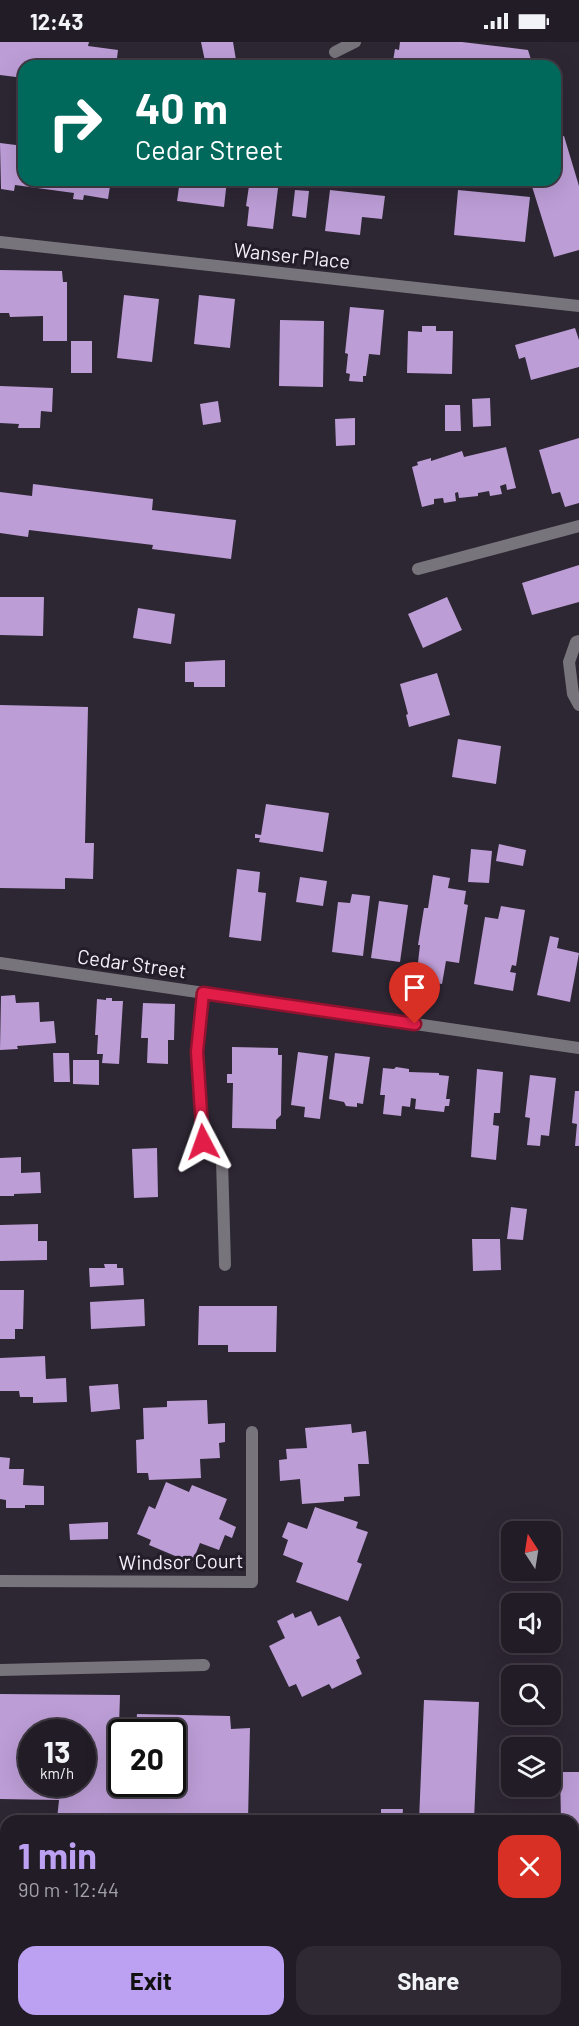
<!DOCTYPE html>
<meta charset="utf-8">
<style>
body{margin:0;font-family:Barlow,sans-serif;background:#2e2932;color:#f1f3f6;height:100vh;display:flex;flex-direction:column;font-size:22px;white-space:nowrap}
*{box-sizing:border-box;margin:0}
p{font-size:20px;color:#a2a1a7}
.icon{flex:none;width:33px;height:33px;fill:none;stroke:currentColor;stroke-width:2;stroke-linecap:round;stroke-linejoin:round}
.map{position:relative;flex:1;overflow:hidden}
.drawer{position:absolute;left:0px;top:1773px;width:579px;height:212px;display:flex;flex-direction:column;background:#221c26;border-radius:18px 18px 0 0;box-shadow:0 6px 24px #0002,0 0 0 2px #3f3a43}
.drawer>*{flex:none}
.banner{position:absolute;left:18px;top:18px;width:543px;height:126px;border-radius:18px;box-shadow:0 6px 24px #0002,0 0 0 2px #3f3a43;background:#00695c;color:#fff;overflow:hidden}
.needle{width:39px;rotate:348deg}
.buttons{position:absolute;left:501px;top:1479px;display:grid;gap:12px}
.buttons a{display:grid;place-items:center;width:60px;height:60px;border-radius:12px;background:#221c26;box-shadow:0 6px 24px #0002,0 0 0 2px #3f3a43;font-size:30px}
.speed{position:absolute;left:18px;top:1677px;display:flex;gap:12px;font-size:30px;font-weight:700;text-align:center}
.speed>*{display:grid;place-content:center;width:78px;height:78px;border-radius:50%;background:#221c26;box-shadow:0 6px 24px #0002,0 0 0 2px #3f3a43;line-height:1}
.speed small{font-size:15px;font-weight:400}
.speed .limit{border:3px solid #111;border-radius:9px;background:#fff;color:#111}
.pin{position:absolute;display:grid;place-items:center;width:51px;height:51px;color:#fff;margin:-62px -26px;border-radius:50% 50% 50% 0;rotate:-45deg;box-shadow:0 0 6px #0007}
.pin .icon{rotate:45deg}
.me{position:absolute;width:66px;margin:-33px;rotate:356deg;stroke-linejoin:round;filter:drop-shadow(0 0 4px #0008)}
.turn{display:flex;align-items:center;gap:21px;height:126px;padding:0 18px;font-size:27px}
.turn .icon{width:78px;height:78px;stroke-width:2.5}
.turn b{display:block;font-size:42px;line-height:51px}
.round{display:grid;place-items:center;flex:none;width:63px;height:63px;border-radius:18px;background:#2e2932}
.head{display:flex;align-items:center;justify-content:space-between;height:102px;padding:0 18px}
h1{font-size:36px;font-weight:700;line-height:45px;color:#bca0f2}
.cta{display:flex;gap:12px;margin-top:auto;padding:12px 18px}
.cta a{flex:1;height:69px;border-radius:18px;background:#bca0f2;color:#111;font-size:24px;font-weight:700;line-height:69px;text-align:center}
.cta a+a{background:#2e2932;color:#f1f3f6}
.status{display:flex;justify-content:space-between;align-items:center;height:42px;padding:0 30px;background:#221c26;direction:ltr}
.status svg{height:16px;fill:currentColor}
.map>svg:first-child{display:block}
.building{fill:#bc9dd6;fill-rule:evenodd}
.lines{fill:none;stroke-linecap:round;stroke-linejoin:round}
.service{stroke:#78747b;stroke-width:12}
.minor{stroke:#78747b;stroke-width:12}
.primary{stroke:#c8c0ce;stroke-width:15}
.route-casing{stroke:#92132f;stroke-width:15}
.route{stroke:#e11d48;stroke-width:10}
.labels{text-anchor:middle;dominant-baseline:central;stroke-width:6;stroke-linejoin:round;paint-order:stroke}
.street-label{font-size:20px;fill:#f3eff8;stroke:#231c29}
</style>
<div class="status"><b>12:43</b><svg viewBox="0 0 49 12"><path d="M0 12V9h3v3zM5 12V6h3v6zM10 12V3h3v9zM15 12V0h3v12zM26 1h20v11H26zM47 4h2v5h-2z"/></svg></div>
<div class="map">
<svg width="579" height="1984" viewBox="0 0 579 1984">
<rect width="100%" height="100%" fill="#2d2633"/>
<path class="building" d="M0,0h89l-1,4 30,4 -2,16h-92v12l-24,-3z
M201,0h32l4,24h-31z
M400,0h62l66,8 5,16h-134v-4l-6,-1 2,-12 4,1z
M564,94l15,50v64l-25,7 -24,-77h25v-41z
M0,101l24,3v34h87l-3,19 -24,-4 -1,5 -10,-1 1,-6 -59,-8 -1,6 -13,-2z
M180,138h47l-3,27 -47,-6z
M254,138h25l-6,49 -26,-3 2,-19 -3,-1 3,-20h4z
M295,148l14,1 -3,27 -14,-2z
M330,148l55,6 -3,23 -20,-2 -2,18 -35,-4z
M458,148l72,7 -5,45 -71,-7z
M0,228l62,1 1,11h4v59h-24v-25l-33,1 -1,-4h-9z
M124,253l35,4 -7,63 -35,-4z
M199,253l36,4 -5,49 -36,-4z
M350,265l34,3 -4,45 -11,-1 -3,22h-3v6l-14,-1 1,-7 -4,-1 2,-19 -3,-1z
M280,278l44,1 -1,66 -44,-1z
M422,284h14v5h17l-1,43 -45,-1 1,-42 14,1z
M575,286l4,12v27l-48,13 -6,-23 -6,2 -4,-14z
M71,299h21v32h-21z
M0,344l53,2 -1,24 -11,-1 -1,17h-22l1,-4 -19,-1z
M490,356l1,28 -18,1 -1,-28z
M218,359l3,21 -18,3 -3,-21z
M445,363h15l1,26h-16z
M355,376v27l-19,1 -1,-27z
M579,396v65l-14,4 -5,-15 -8,2 -13,-44z
M506,405l10,41 -9,2 -1,-6 -6,2 2,8 -12,2 -1,-5 -11,2v3l-19,2 -1,-6 -3,1 1,8 -12,2 -1,-5 -9,1v5l-12,3 -10,-40 6,-2 -1,-3 14,-4v3l31,-10 2,6z
M33,442l120,15 -1,11 84,10 -5,39 -79,-10 1,-4 -124,-15 -1,7 -28,-4v-41l32,4z
M579,523v37l-47,13 -10,-32z
M0,555h44l-1,39 -43,-1z
M447,555l15,33 -39,18 -15,-34z
M138,566l37,6 -4,30 -38,-6z
M225,618v27h-31v-5h-9v-20z
M437,631l13,42 -41,12 -3,-12 2,-1 -8,-30z
M0,663l88,2 -3,136h9l-1,36 -28,-1v11l-65,-1z
M458,697l43,7 -5,38 -44,-7z
M266,762l63,9 -6,39 -64,-10 1,-4h-5v-4l6,1z
M499,802l27,6 -3,16 -27,-5z
M471,807l21,2 -3,32 -21,-1z
M237,827l23,3 -2,20 8,1 -5,48 -32,-4z
M433,833l17,3 -2,10 18,3 -2,13 4,1 -9,58 -13,-2 -4,23 -26,-4 4,-35h-2l6,-37h4z
M300,835l27,4 -4,25 -27,-4z
M352,852l18,2 -7,60 -31,-4 6,-50 12,1z
M379,859l29,4 -8,57 -29,-4z
M501,864l24,4 -9,56 -4,-1 -2,7 6,1 -3,18 -39,-7 11,-67 13,2z
M550,894l9,2 -2,10 22,5 -9,49 -33,-7z
M15,953l1,8 23,-1 1,20 14,-1 2,22 -39,3 1,3 -18,1 1,-54z
M106,956h6v3h11l-4,63 -17,-1 1,-9h-6l1,-19h-3l2,-36 9,1z
M143,961l32,1 -1,36h-6v24l-21,-1 1,-25h-7z
M232,1005l46,1v7h4l-1,60 -5,5v9l-44,-1 1,-45h-6v-9h5z
M298,1010l30,4 -8,63 -16,-2 1,-10 -14,-2z
M53,1011h16l1,29h-16z
M335,1011l35,4 -7,47 -6,-1v4l-11,-1 -2,-4 -15,-3z
M73,1018h26v25l-26,-1z
M396,1025l13,2v3l30,1v2l10,1 -3,23h4l-1,7h-4l-1,6 -29,-3 1,-10 -5,-1 -1,9 -8,-1 -1,10 -18,-2 2,-19h-5l3,-27 11,1z
M477,1027l26,3 -3,41h-6l-1,12 6,1 -3,34 -25,-3z
M530,1033l26,3 -7,58 -8,-1 -1,11 -13,-1 3,-27 -5,-1z
M575,1049h4v55h-4l2,-22 -5,-1z
M157,1106l1,49 -24,1 -2,-49z
M21,1115v16l19,-1 1,21 -27,1v2h-14v-38z
M511,1165l16,2 -4,31 -16,-1z
M38,1182v17h9v19l-47,1v-36z
M472,1197h28l1,31 -28,1z
M104,1222h13v4h6l1,17 -34,2 -1,-19h16z
M0,1248h24l-1,39h-8v10h-15z
M144,1257l1,27 -54,3 -1,-27z
M199,1264h78l-1,46h-48v-7h-30z
M45,1314l1,23 20,-1 1,24 -34,1v-6h-13l-1,-6h-19v-33z
M118,1342l2,25 -29,3 -2,-26z
M207,1358l1,24 17,-1v19l-6,1 1,15 -20,1 1,19 -52,2 -1,-7h-11l-1,-33 8,-1 -1,-31 24,-1v-6z
M351,1382l1,9 14,-2 3,33h-11l2,32 -16,1v4l-42,3 -2,-25 -20,2 -1,-21 8,-1 -1,-10 21,-1 -2,-20z
M0,1415l10,1 -1,11h15l-1,16 21,1v19h-19v3h-19v-8l-6,-1z
M166,1440l23,10 3,-7 35,14 -8,20 17,8 -4,11 -7,-3 -6,15 -19,-7 -8,20 -43,-18 2,-5 -14,-6 12,-28 6,3z
M315,1465l43,15 -2,6 12,4 -11,30 5,2 -14,37 -52,-19 7,-19 -20,-8 5,-15 -6,-3 6,-15 19,7z
M108,1480v17l-38,1 -1,-16z
M311,1569l7,15 22,-10 20,42 -4,2 6,14 -30,15 -3,-5 -27,13 -6,-13 -7,3 -20,-41 16,-8 -8,-17 16,-8 2,5z
M0,1652l120,1 -1,32 17,1 1,-14 93,2 1,13 19,-1 -2,93h-160l-31,-2 2,-19 -59,-1zM32,1690h50v52h-50zM122,1690h50v52h-50z
M424,1658l55,2 -5,119h-55z
M560,1730h19v105h-4l-2,-3v-53h-12z
M381,1767h22l-1,12h-21z
M321,1776l27,1v2h-27z
M573,1953h5v31h-130v-6h125z
M212,1978h54v6h-53z"/>
<g class="lines">
<path class="service" d="M335,10l20,-10
M418,527l161,-43
M579,599l-3,1 -7,20 4,32 6,11
M203,951l-6,59 6,90 19,18 3,105"/>
<path class="minor" d="M0,200l579,64
M0,921l579,85
M0,1539l252,1v-150
M0,1628l204,-5
M291,1978v6"/>
<path class="primary" d="M573,1914h6
M0,1945l6,-1"/>
</g>
<g class="lines">
<g class="route-casing">
<path id="route" d="M203,1100l-6,-90 6,-59 212,31"/>
</g>
<use href="#route" class="route"/>
</g>
<g class="labels">
<g class="street-label">
<text transform="translate(292 213) rotate(6)">Wanser Place</text>
<text transform="translate(132 921) rotate(8)">Cedar Street</text>
<text transform="translate(181 1519) rotate(-1)">Windsor Court</text>
</g>
</g>
</svg>
<div class="buttons">
<a><svg class="needle" viewBox="-14 -14 28 28"><path d="M0-13l5 13h-10z" fill="#e53935"/><path d="M0 13l5-13h-10z" fill="#a2a1a7"/></svg></a>
<a><svg class="icon" aria-label="sound" viewBox="0 0 24 24"><path d="M4 9h4l5-4v14l-5-4H4zM17 9q2 3 0 6"/></svg></a>
<a><svg class="icon" aria-label="search" viewBox="0 0 24 24"><circle cx="10" cy="10" r="6"/><path d="M15 15l6 6"/></svg></a>
<a><svg class="icon" aria-label="layers" viewBox="0 0 24 24"><path d="M12 4l9 5-9 5-9-5zM3 14l9 5 9-5"/></svg></a>
</div>
<div class="speed"><div>13<small>km/h</small></div><div class="limit">20</div></div>
<div class="pin" style="left:415px;top:982px;background:#d93025"><svg class="icon" aria-label="arrive" viewBox="0 0 24 24"><path d="M6 21V4h12l-3 4 3 4H6"/></svg></div>
<svg class="me" style="left:203px;top:1100px" viewBox="-20 -20 40 40"><path d="M0-17L14 15 0 8-14 15z" fill="#e11d48" stroke="#fff" stroke-width="4"/></svg>
<div class="banner">
<div class="turn"><svg class="icon" aria-label="right" viewBox="0 0 24 24"><path d="M7 20v-9h11M14 6l5 5-5 5"/></svg><div><b>40 m</b>Cedar Street</div></div>
</div>
<section class="drawer">
<div class="head"><div><h1>1 min</h1><p>90 m · 12:44</p></div><a class="round" style="background:#d93025;color:#fff"><svg class="icon" aria-label="close" viewBox="0 0 24 24"><path d="M6 6l12 12M18 6L6 18"/></svg></a></div>
<div class="cta"><a>Exit</a><a>Share</a></div>
</section>
</div>
